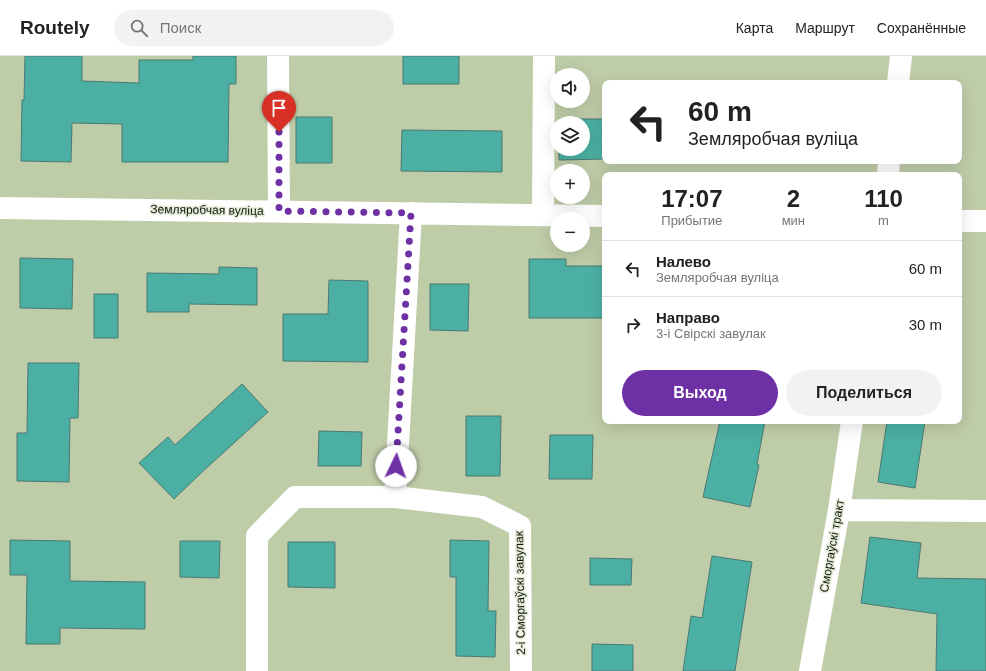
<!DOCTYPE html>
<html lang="ru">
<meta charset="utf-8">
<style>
body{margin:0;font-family:Helvetica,sans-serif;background:#f2f2f2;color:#222;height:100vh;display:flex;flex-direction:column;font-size:15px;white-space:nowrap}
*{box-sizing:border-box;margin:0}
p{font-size:13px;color:#767676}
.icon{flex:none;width:22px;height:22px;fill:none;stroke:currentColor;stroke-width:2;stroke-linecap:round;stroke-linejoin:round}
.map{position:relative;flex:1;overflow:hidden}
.details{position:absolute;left:602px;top:116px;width:360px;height:252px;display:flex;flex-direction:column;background:#fff;border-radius:8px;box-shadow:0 4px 16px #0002}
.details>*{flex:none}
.guide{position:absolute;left:602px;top:24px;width:360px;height:84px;border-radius:8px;box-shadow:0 4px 16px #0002;background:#fff;color:#222;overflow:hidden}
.fabs{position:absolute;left:550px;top:12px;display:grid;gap:8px}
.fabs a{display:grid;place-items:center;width:40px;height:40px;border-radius:50%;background:#fff;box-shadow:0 4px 16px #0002;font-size:20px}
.pin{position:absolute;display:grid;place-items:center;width:34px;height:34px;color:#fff;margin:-41px -17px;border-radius:50% 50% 50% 0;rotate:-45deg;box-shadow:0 0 4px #0007}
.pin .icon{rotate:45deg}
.me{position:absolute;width:44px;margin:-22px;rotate:3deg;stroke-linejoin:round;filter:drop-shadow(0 0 3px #0008)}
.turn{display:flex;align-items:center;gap:14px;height:84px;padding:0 20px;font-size:18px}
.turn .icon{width:52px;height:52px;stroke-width:2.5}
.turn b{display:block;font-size:28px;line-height:34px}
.eta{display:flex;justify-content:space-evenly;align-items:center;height:68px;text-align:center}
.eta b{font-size:24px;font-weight:700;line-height:28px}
.button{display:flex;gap:8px;margin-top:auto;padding:8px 20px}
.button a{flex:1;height:46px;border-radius:24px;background:#6e30a5;color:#fff;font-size:16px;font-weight:700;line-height:46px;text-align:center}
.button a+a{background:#f2f2f2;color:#222}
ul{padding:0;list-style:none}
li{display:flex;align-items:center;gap:12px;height:56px;padding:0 20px;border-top:1px solid #e0e0e0}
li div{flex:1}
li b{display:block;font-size:15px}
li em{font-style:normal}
header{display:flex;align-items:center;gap:24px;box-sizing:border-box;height:56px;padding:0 20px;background:#fff;border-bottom:1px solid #e0e0e0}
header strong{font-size:19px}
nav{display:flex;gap:22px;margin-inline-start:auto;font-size:14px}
.search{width:280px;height:36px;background:#f2f2f2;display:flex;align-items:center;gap:10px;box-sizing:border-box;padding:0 14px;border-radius:22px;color:#767676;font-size:15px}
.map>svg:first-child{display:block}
.building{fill:#4bb0a3;stroke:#4b7973}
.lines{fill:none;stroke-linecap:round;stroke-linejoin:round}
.minor{stroke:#fff;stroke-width:22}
.route{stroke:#6e30a5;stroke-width:7;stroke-dasharray:0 12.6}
.labels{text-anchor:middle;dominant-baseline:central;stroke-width:3;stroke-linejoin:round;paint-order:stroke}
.street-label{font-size:12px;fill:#121609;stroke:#e3ead7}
</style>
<header>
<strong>Routely</strong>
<div class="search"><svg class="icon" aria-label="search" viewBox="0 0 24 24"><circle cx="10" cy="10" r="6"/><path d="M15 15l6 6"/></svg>Поиск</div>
<nav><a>Карта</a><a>Маршрут</a><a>Сохранённые</a></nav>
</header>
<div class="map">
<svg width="986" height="615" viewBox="0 0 986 615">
<rect width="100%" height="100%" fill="#bfcca8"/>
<path class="building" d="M25,0h57v25l57,2v-23h54v-4h43v28h-7l-1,78h-106v-38l-50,-1 -1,39 -50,-1 1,-61h2z
M403,0h56v28h-56z
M296,61h36v46h-36z
M559,63h46v40l-46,1v-11h24v-26h-24z
M402,74l100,1v41l-101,-1z
M20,202l53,1 -1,50 -52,-1z
M529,203h37v7h39v52h-76z
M219,211l38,1v37l-68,-1v8h-42v-39l72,1z
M329,224l39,1v81l-85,-1v-47h45z
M430,228h39l-1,47 -38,-1z
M94,238h24v44h-24z
M28,307h51l-1,55h-8l-1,64 -52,-1v-48h10z
M242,328l26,28 -67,61 -27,26 -35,-36 29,-26 7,8z
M466,360h35l-1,60h-34z
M720,365h45l-8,43 2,1 -9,42 -47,-10z
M887,365h38l-10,67 -37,-6z
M319,375l43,1 -1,34h-43z
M550,379h43l-1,44h-43z
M870,481l51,6 -4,35 69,1v92h-50l1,-57 -76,-11z
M10,484l60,1v40l75,1v47l-85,-1v16h-34l1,-69h-17z
M450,484l39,1 -1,70h8l-1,46 -39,-1v-79h-6z
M180,485h40l-1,37 -39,-1z
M288,486h47v46l-47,-1z
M712,500l40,6 -17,109h-52l8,-55 11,2z
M590,502l42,1 -1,26h-41z
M592,588l41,1v26h-41z"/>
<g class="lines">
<path class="minor" d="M278,0l1,155
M898,27l3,-27
M888,119l1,-14
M0,152l605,8
M543,159l1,-159
M959,165h27
M395,441l16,-284
M839,454l147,1
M257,615v-135l38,-39h100l87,10 38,19 1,145
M810,615l29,-161 13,-89"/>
</g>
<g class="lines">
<path class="route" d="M279,76v79l132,2 -15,253"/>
</g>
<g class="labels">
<g class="street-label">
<text transform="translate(207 154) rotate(1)">Земляробчая вуліца</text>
<text transform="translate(832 490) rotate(-80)">Сморгаўскі тракт</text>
<text transform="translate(520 537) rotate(-91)">2-і Сморгаўскі завулак</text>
</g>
</g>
</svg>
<div class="fabs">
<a><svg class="icon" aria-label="sound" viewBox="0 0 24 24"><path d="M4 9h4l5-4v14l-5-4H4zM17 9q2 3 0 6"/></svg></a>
<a><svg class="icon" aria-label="layers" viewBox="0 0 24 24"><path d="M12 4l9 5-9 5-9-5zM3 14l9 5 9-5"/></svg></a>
<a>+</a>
<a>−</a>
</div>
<div class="pin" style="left:279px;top:76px;background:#d93025"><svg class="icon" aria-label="arrive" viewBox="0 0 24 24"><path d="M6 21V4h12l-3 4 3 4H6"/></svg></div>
<svg class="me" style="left:396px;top:410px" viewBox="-20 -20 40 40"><circle r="19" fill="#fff"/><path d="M0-13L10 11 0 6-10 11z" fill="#6e30a5"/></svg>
<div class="guide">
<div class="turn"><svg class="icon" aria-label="left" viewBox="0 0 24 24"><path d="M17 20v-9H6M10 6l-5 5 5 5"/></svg><div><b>60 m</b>Земляробчая вуліца</div></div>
</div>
<section class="details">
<div class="eta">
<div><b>17:07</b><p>Прибытие</p></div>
<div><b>2</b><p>мин</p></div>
<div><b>110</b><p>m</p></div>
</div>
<ul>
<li><svg class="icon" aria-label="left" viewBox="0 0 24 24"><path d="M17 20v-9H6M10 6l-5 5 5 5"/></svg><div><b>Налево</b><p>Земляробчая вуліца</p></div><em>60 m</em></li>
<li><svg class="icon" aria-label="right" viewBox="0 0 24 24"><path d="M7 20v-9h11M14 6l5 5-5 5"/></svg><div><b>Направо</b><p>3-і Свірскі завулак</p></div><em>30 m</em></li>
</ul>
<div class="button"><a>Выход</a><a>Поделиться</a></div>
</section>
</div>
